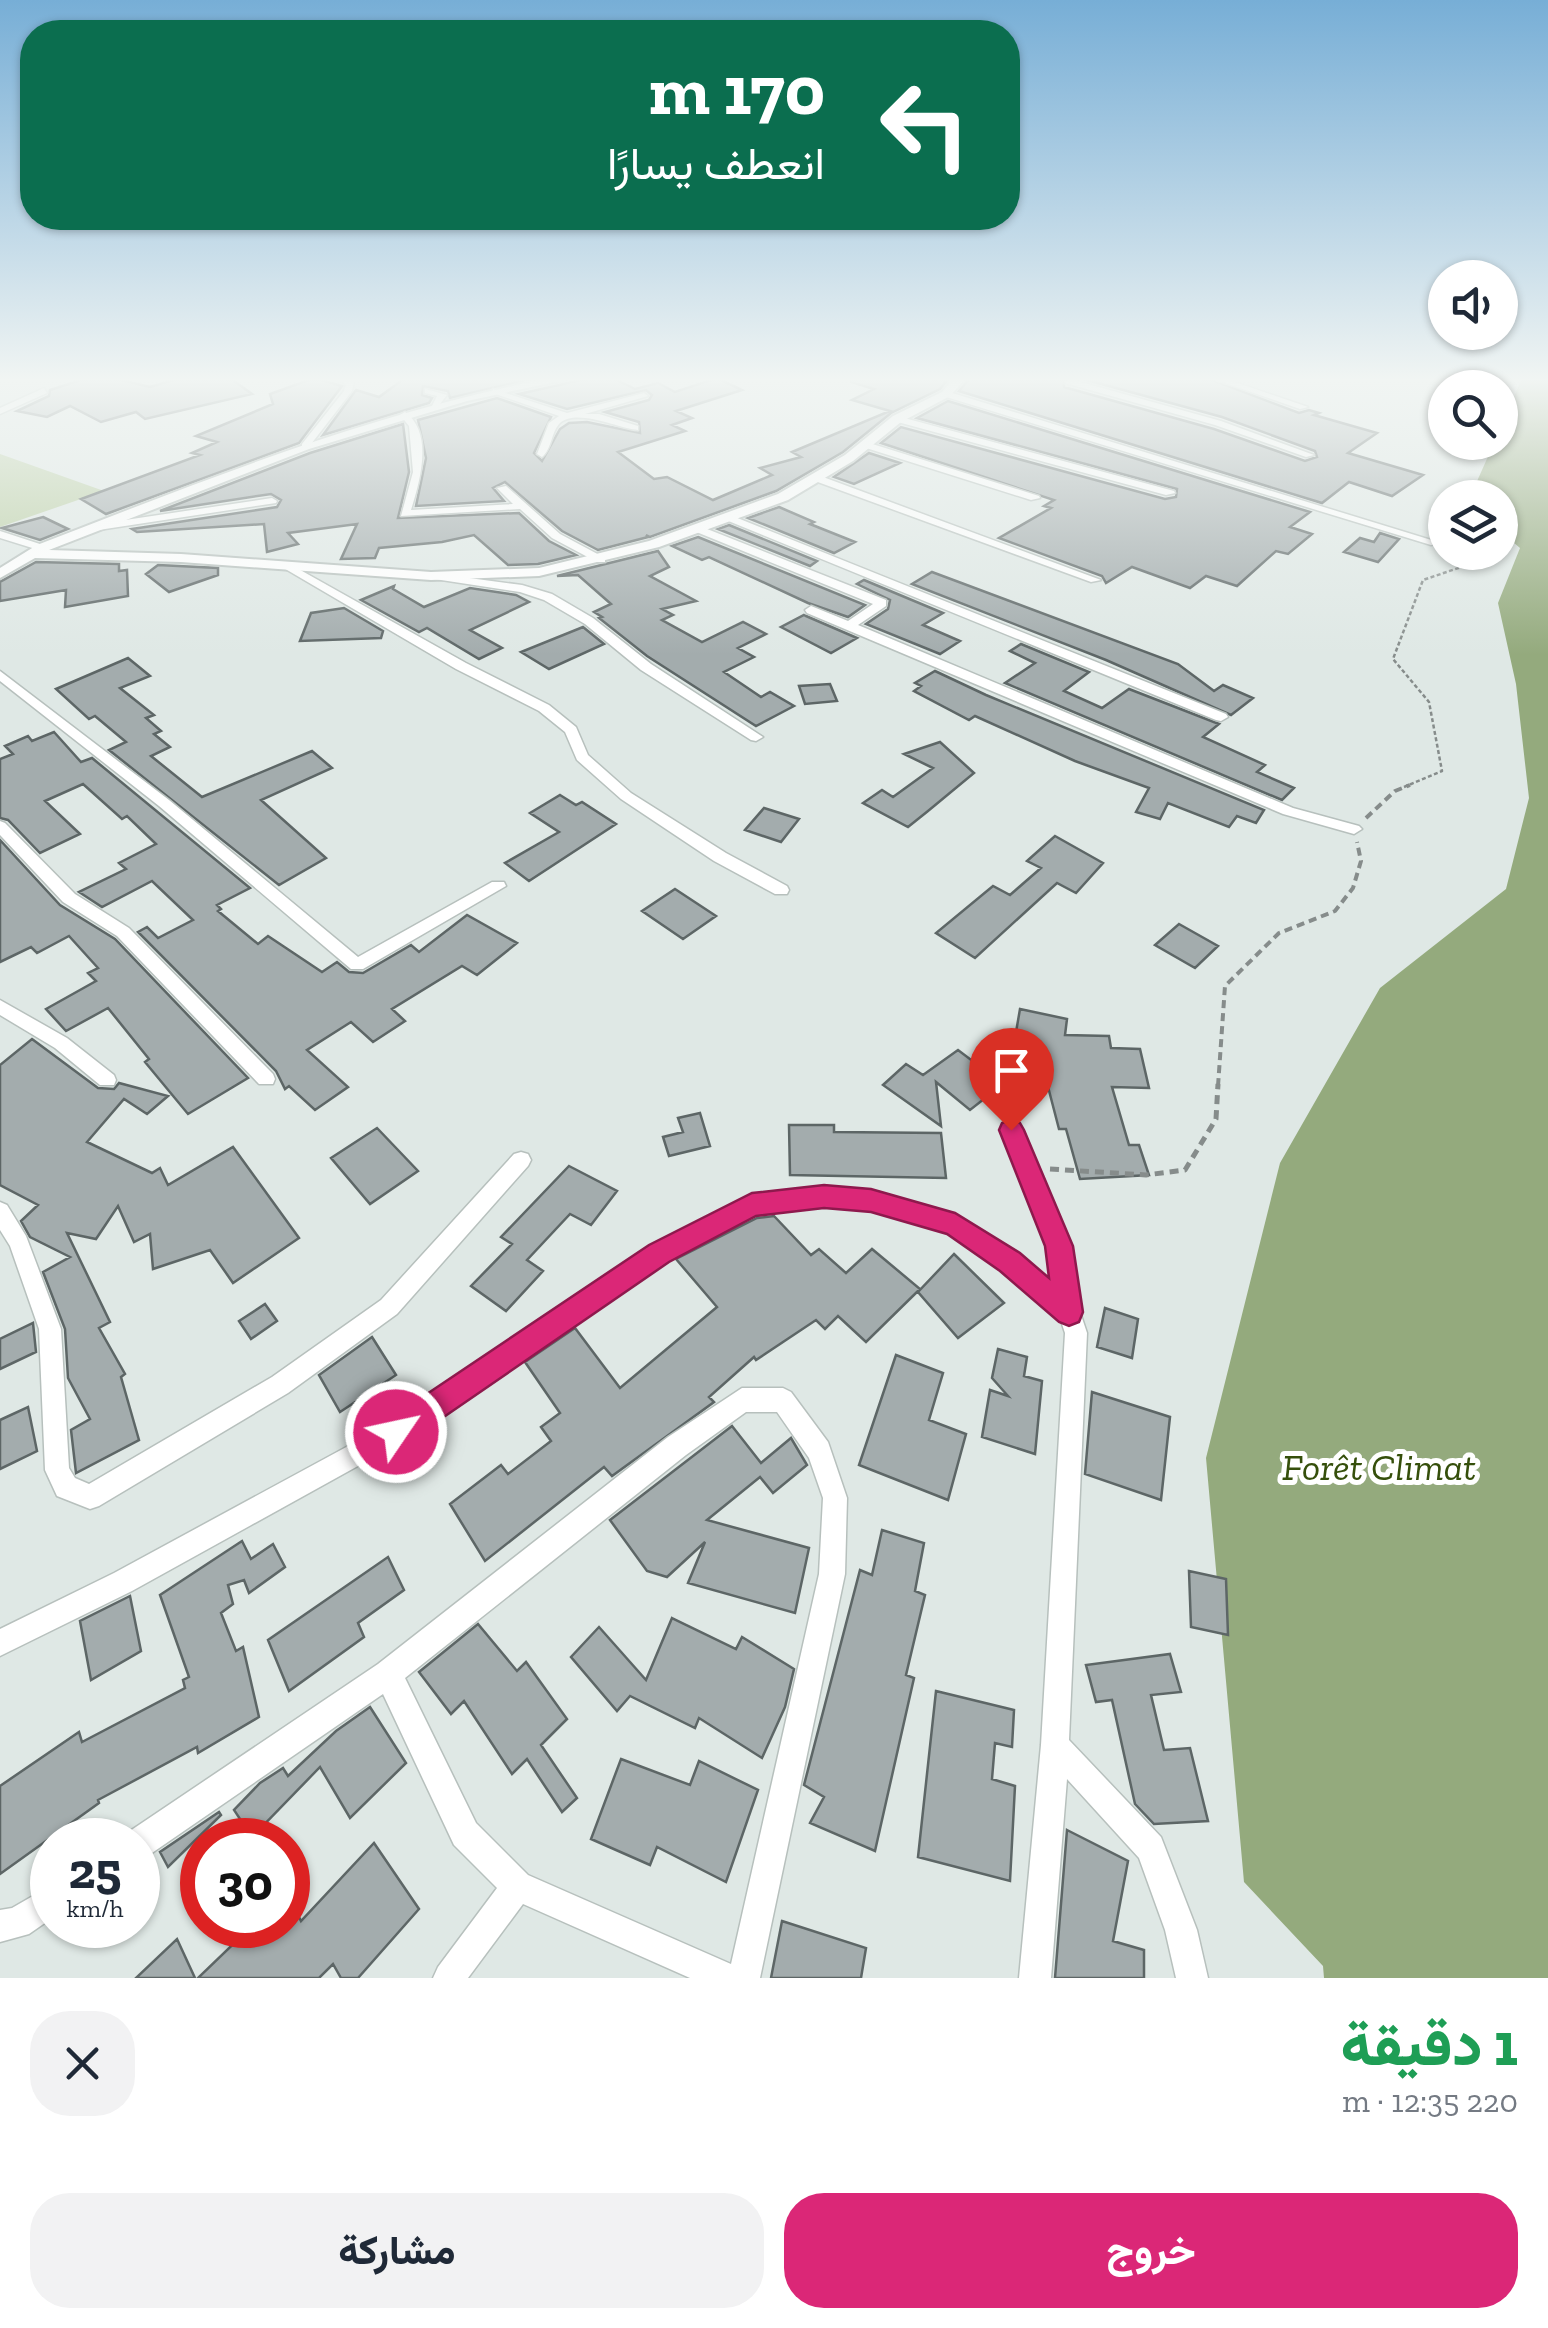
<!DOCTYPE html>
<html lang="ar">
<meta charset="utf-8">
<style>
body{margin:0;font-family:"Zilla Slab",Vazirmatn,serif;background:#f2f2f3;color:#1f2937;direction:rtl;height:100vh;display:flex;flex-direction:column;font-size:38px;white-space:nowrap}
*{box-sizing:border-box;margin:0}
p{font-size:32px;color:#747a83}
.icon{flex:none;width:55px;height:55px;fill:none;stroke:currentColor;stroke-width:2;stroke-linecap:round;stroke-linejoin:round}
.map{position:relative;height:1978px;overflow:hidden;direction:ltr}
.details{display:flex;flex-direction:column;background:#fff;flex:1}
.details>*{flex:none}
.banner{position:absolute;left:20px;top:20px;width:1000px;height:210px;border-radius:40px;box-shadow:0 2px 8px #0004;direction:rtl;background:#0b6e4f;color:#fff;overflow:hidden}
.fabs{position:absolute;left:1428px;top:260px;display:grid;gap:20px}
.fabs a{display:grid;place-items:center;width:90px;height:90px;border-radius:50%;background:#fff;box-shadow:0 2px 8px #0004;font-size:50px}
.speed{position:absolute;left:30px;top:1818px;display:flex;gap:20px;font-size:50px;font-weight:700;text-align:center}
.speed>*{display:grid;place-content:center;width:130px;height:130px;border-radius:50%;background:#fff;box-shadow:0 2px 8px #0004;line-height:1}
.speed small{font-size:25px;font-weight:400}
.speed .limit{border:15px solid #d22;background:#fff;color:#111}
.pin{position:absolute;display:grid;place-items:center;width:85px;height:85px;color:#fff;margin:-102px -42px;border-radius:50% 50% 50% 0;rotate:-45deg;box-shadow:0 0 10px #0007}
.pin .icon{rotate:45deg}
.me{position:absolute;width:110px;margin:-55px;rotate:56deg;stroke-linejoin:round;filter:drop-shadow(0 0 8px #0008)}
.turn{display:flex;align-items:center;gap:35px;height:210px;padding:0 30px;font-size:45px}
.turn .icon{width:130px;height:130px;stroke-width:2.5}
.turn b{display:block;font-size:70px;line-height:85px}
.round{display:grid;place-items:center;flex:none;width:105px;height:105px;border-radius:40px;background:#f2f2f3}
.overview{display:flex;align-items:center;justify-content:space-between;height:170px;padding:0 30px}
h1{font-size:60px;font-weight:800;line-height:75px;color:#1e9e55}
.primary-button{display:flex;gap:20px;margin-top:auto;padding:20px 30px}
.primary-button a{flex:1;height:115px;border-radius:40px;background:#db2777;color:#fff;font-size:40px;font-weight:800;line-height:115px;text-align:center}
.primary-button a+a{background:#f2f2f3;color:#1f2937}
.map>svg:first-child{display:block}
.green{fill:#bacea4}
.forest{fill:#94aa7d}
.building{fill:#a3acad;stroke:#5d6666;stroke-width:2.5}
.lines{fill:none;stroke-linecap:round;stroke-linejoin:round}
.minor-casing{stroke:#b7c0bd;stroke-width:3}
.tertiary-casing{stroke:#b7c0bd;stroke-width:4}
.path-far2{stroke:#868c8b;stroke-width:2.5;stroke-dasharray:4 2.5;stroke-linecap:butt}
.path-far1{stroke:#868c8b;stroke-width:4;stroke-dasharray:8 5;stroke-linecap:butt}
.path{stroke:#868c8b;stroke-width:5;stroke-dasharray:9 6;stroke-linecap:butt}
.minor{fill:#fff;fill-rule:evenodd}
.tertiary{fill:#fff;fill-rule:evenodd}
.route{fill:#db2777;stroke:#8e194d;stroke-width:2.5}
.labels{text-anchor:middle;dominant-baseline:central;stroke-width:10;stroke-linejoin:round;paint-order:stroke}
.near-park-label{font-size:38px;font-style:italic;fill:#354f0b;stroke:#fff}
</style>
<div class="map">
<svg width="1548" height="1978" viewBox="0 0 1548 1978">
<rect width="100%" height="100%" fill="#dfe8e5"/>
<path class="green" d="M0,454l104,37 -104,36z"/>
<path class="forest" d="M1522,378h26v1600h-224l-1,-12 -79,-84 -38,-424 74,-295 100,-175 126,-99 23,-91 -13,-114 -18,-81 22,-55 -20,-17v-33l-30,-1 24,-54 6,-1v-13z"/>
<path class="building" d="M87,378h26l37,9 30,-9h50l22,16 -107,25 -9,-7 -35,10 -31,-16 -23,11 -30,-6 32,-15 1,-6z
M314,378l28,8 -43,57 -193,71 -25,-15 119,-44 -8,-2 25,-11 -21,-6 77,-32 -3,-10z
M405,378h129l-84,20 -2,-7 -25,-5 -1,9 10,3 -3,5 -106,32 33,-45 23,7z
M590,378h23l22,11 23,-6 17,9 42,-14 25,12 -66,21 16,7 -20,7 13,6 -67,21 36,27 13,-2 46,23 59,-25 -12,-7 41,-11 -9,-5 98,-41 -38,-11 22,-11 -23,-7 1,-4h97l-9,11 -49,24 -48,39 -67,39 -126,46 -4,-2 2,2 -50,13 -36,-19 -57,-49 -12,6 11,13 -88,5 10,-48 -8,-38 79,-22 54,19 -17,36 8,8 18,-32 9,-6 18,-1 53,11 -1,-11 -34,-10 44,-12 3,-5 -6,-5 -79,19 -48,-15z
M970,378h94v9l150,42 91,32 12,-4 -2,-6 -93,-34 -139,-38 124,-1 92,35 10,-3 10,3 -5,2 63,18 -29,20 75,22 -31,21 -43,-14 -27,21 -363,-112z
M948,401l362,111 -20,15 22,7 -24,20 -12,-3 -39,35 -31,-10 -16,12 -58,-21 -26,16 -4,-7 -103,-38 52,-30 -7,-2 10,-6 -173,-57 20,-16 264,72 11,-2 1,-8 -260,-71z
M403,424l6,48 -11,46 121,-5 30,28 27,14 -38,9 -30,1 -34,-30 -32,7 -63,6 -4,10 -34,1 16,-35 -69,9 10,11 -31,8 -3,-28 -127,8 -5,-3 145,-22 4,-7 -10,-6 -111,17 150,-58z
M869,453l31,10 -46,21 -20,-7z
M779,507l35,15 -4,2 45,18 -21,11 -86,-35z
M43,517l25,12 -28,11 -38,-12z
M729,525l88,36 -7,5 -92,-37z
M1380,533l19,6 -21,23 -34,-10 16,-14 14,4z
M698,537l167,68 -17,12 -40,-14 -99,-46 -7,3 -30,-14z
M658,551l11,16 -19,9 46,25 -34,8 11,6 -11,5 40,22 41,-20 23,12 -28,14 16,9 -30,15 37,25 9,-5 24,14 -38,20 -109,-70 -48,-38 3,-1 -8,-5 17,-8 -33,-29 -21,1z
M36,562l83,2v7l8,-1 1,26 -63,11 1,-17 -66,11v-19z
M158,565l60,3v7l-49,17 -23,-18z
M932,572l246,92 36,27 9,-6 30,13 -22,17 -125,-55 -194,-76z
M864,580l79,33 -20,12 37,16 -20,13 -74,-30 22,-15 2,-9 -33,-16z
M394,586l-1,3 31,18 46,-19 46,7 13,7 -59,28 32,18 -23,11 -52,-31 -8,4 -58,-32z
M344,608l39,23 -2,7 -81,3 11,-28z
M804,615l2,1 51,22 -26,15 -50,-26z
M583,627l21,17 -55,25 -28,-17z
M1021,644l68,28 -25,19 38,17 27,-19 90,35 -16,13 62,28 -8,7 37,16 -12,12 -277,-117 30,-20 -25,-12z
M128,658l22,18 -30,12 34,27 -8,3 15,13 -7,3 16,13 -19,9 51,41 110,-46 20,17 -71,32 65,58 -47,27 -170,-135 17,-8 -31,-26 -6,3 -33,-30z
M935,671l51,24 278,115 -8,13 -19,-7 -8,11 -61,-24 -8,16 -24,-7 13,-24 -74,-27 -100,-45 -6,4 -55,-29 7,-5 -6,-3z
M830,684l7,17 -32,3 -6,-18z
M54,732l27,30 11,-4 158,130 -33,17 4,4 -3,2 40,33 10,-8 54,36 15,-10 12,10 14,1 48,-28 8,7 48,-37 50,28 -40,32 -15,-9 -70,43 13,12 -32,21 -22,-20 -44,28 41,37 -33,23 -26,-24 -4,3 -9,-18 -138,-139 9,-5 11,11 35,-18 -41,-39 -50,26 -23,-15 47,-23 -7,-6 37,-19 -29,-28 -5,3 -39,-35 -38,17 35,33 -40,19 -32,-33 -8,-2v-59l13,-5 -8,-8 23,-10 4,5z
M940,742l34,31 -46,38 -20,16 -45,-24 19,-13 11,7 40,-29 -29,-14z
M560,795l16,10 6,-3 34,22 -87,57 -24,-18 54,-31 -29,-19z
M764,808l35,11 -18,23 -36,-12z
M1055,836l48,27 -27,30 -19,-10 -82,75 -39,-25 57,-47 17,9 31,-27 -14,-7z
M0,840l60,65 55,34 133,139 -60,36 -43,-52 4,-3 -41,-51 -42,23 -20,-22 50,-28 -8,-8 10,-5 -29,-32 -32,17 -6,-6 -31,15z
M675,889l41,27 -33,23 -41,-28z
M1179,924l39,22 -23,22 -40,-23z
M1020,1009l47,10 -2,16 44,1 2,12 29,1 9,39 -37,-1 17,58h10l10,30 -69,4 -14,-50h-7l-13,-50 -43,5 -33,26 -34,-28 5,44 -58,-41 23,-21 17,11 35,-25 45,34 -16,-43 28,-3z
M32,1039l66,49 16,1 5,-6 49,13 -21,18 -23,-15 -37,43 65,31 8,-5 8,17 65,-38 66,91 -66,45 -23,-33 -57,19 -3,-35 -16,8 -16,-36 -22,33 -29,-6 43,89 -11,6 26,46 -4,3 18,63 -63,33 -5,-43 19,-11 -22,-41 -3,-49 -22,-57 27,-15 -40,-20 -9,-16 17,-16 -38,-20v-120z
M700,1113l10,33 -41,10 -6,-19 20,-5 -5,-14z
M789,1125h45v7l107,1 5,45 -156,-3z
M377,1128l41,43 -48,33 -39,-46z
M569,1166l48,25 -26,34 -21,-11 -43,46 16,11 -37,40 -35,-25 41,-42 -11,-7z
M774,1216l37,39 8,-6 27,24 26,-24 48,40 -54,53 -28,-26 -13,13 -9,-9 -60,40 -2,-3 -45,40 5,5 -102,74 -8,-9 -119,94 -35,-57 51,-39 7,9 43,-33 -10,-14 19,-14 -35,-51 50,-34 45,60 97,-81 -41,-48 81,-41z
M954,1254l50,49 -46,35 -40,-46z
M265,1304l12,17 -26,18 -12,-18z
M1105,1308l33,11 -6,39 -35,-11z
M33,1323l3,29 -36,17v-30z
M372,1337l24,38 -56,37 -21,-37z
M998,1349l29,8 -3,19 18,5 -7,73 -53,-17 8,-47 18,6 -16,-18z
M896,1355l47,18 -14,47 37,14 -18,66 -89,-35z
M1092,1392l78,25 -9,83 -76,-26z
M28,1407l9,44 -37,18v-49z
M732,1426l29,37 30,-25 16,27 -34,28 -13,-16 -53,43 102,28 -14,65 -107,-30 17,-41 -38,35 -20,-6 -37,-51z
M882,1530l42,13 -9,48 10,4 -19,80 8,3 -39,173 -65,-28 14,-26 -20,-12 56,-215 12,5z
M242,1541l9,18 22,-15 12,23 -36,26 -5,-13 -16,5 5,19 -12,9 15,38 7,-4 16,70 -61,36 -1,-6 -99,53 1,3 -99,71v-88l79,-54 3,10 103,-54 -2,-8 6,-3 -29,-82z
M388,1557l16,33 -46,33 6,14 -75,54 -21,-51z
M1189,1571l37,8 2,56 -37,-8z
M130,1596l11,55 -50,29 -11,-59z
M672,1618l64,31 6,-12 52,32 -9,38 -23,51 -63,-40 -4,10 -65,-32 -13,15 -46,-54 28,-30 47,53z
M478,1624l39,47 9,-9 41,57 -26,26 36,53 -15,14 -35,-53 -15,15 -48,-73 -13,13 -32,-42z
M1170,1654l11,38 -30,3 13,55 26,-2 18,73 -54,3 -19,-20 -23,-104 -16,2 -10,-37z
M936,1691l78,19 -2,37 -17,-4 -3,36 23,7 -5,95 -92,-24z
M370,1707l36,56 -56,55 -30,-51 -68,70 -18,-27 26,-27 23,-15 5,8 48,-45z
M621,1759l69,26 9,-24 59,29 -32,92 -69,-35 -7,18 -59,-26z
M219,1812l2,3 -53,52 -8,-15z
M1067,1830l61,31 -15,80 31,9v28h-89z
M374,1843l45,66 -61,69h-17l-8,-14 -14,14h-121l55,-53h35v-30l13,26z
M782,1921l84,27 -5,30h-90z
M177,1939l18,39h-59z"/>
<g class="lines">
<g class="minor-casing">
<path id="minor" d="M336,378l18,3 -2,10 -44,57h-6v-4l42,-53 2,-7z
M1069,378h11l-3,3 144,40 93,34 -8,2 -91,-32 -150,-42z
M1211,378h12l85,29 -8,2z
M44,388l3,5 -47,21v-6z
M425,389l22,6 -10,13h-6l6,-12 -12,-3z
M493,389l74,24 77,-20 4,3 -63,18h14l39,12v4c-18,-1 -61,-22 -78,-7 -9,9 -8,26 -18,34l-5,-3 12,-31 10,-7 -66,-23z
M943,392h6l492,151 -10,2 -488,-149z
M405,412c29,21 15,69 6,98l102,-6 -16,-16 9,-2 54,48 45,24v4h-8l-45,-24 -32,-29 -119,7 12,-44 -4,-46 -9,-11z
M897,416l277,75 1,2 -9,2 -272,-74 -2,-2z
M866,442l173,54 1,2 -9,2 -168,-53v-4z
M815,477h8l278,103 -10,2 -276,-101z
M272,498l5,3 -1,2 -184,28 -5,-3 5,-3z
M730,515l496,199 2,3 -7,4 -5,-1 -490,-200v-4z
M694,527h8l184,73v6l-28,19 435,183 66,18 3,3 -8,5 -71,-20 -476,-201 -2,-3 6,-4 37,15 25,-17 -179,-73z
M0,531l46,15 2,2 -6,3 -42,-13z
M286,562l180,101 83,42 27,22 12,28 43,38 95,60 61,33 2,4 -2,4h-12l-61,-33 -93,-62 -44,-39 -12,-28 -26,-21 -83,-42 -174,-102 -2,-2z
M432,573l90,12 30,9 41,24 58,46 112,73 -7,4 -5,-1 -110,-70 -56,-46 -41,-24 -24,-8 -92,-14v-4z
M0,671l169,129 189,157 134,-75h12l2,4 -143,83h-12l-192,-163 -159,-125z
M0,821l5,2 70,71 54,34 144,146 2,5 -2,5h-14l-142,-148 -54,-34 -63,-67z
M0,1000l67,38 47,37 2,5 -2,5h-14l-45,-37 -55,-33z
M1011,1122l7,2 3,6 49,117 10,65 7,21 -18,407 92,97 36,93 11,48h-32l-11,-48 -26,-72 -72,-79 -16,199h-32l22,-233 24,-412 -5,-15 -58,-49 -53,-37 -78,-23 -47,-3 -68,8 -89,46 -264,181 -271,150 -132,65v-27l114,-56 273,-148 264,-179 102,-50 71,-8 47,3 84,25 63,39 36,31 -6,-39 -47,-117 3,-6z
M521,1152l7,2 3,6 -3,6 -131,148 -109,79 -189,113 -9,3 -33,-13 -12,-26 -6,-141 -29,-83 -10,-16v-28l7,3 19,31 35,93 8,139 6,10 14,6 183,-107 109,-77 133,-146z
M742,1388h41l8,4 37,50 19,56 -2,76 -85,404h-70l-167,-74 -55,74h-35l5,-11 59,-79 -43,-43 -71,-151 -234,161 -11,4v-19h-13l2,-7 251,-169 290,-227zM746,1412h31l32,46 14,40 -4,76 -88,390 -203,-89 -52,-52 -71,-145 281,-223z
M52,1885v33l-23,16 -29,8v-32l12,-2z"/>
</g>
<g class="tertiary-casing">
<path id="tertiary" d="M551,378h22l-106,23 -158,48 -260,101 132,4 250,18 108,-4 110,-27 129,-47 67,-39 48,-39 49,-24 12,-14h12l-16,18 -49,26 -48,39 -65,39 -129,47 -120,29 -108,4 -250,-18 -146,-4 -35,20v-10l37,-23c171,-66 333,-132 514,-167z"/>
</g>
<path class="path-far2" d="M1404,787l38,-16 -13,-69 -36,-43 30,-79 59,-20 -1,-8"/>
<path class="path-far1" d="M1366,818l29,-27 15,-6
M1218,1086l7,-100 54,-53 56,-22 18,-23 8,-27 -4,-19"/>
<path class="path" d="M1050,1169l96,6 39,-5 31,-51 2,-35"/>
<use href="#minor" class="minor"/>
<use href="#tertiary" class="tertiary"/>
</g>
<linearGradient id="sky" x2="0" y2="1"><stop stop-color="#77aed6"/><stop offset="0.58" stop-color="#f1f5f3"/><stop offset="1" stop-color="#f1f5f3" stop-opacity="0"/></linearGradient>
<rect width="1548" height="655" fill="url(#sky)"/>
<path class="route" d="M1011,1120l9,3 4,7 49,116 10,66 -4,10 -10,4 -10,-4 -59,-51 -53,-37 -76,-22 -47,-4 -68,8 -87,46 -263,181 -10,5 -11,-5 -5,-11 5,-10 264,-177 103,-52 72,-8 47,4 84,24 65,40 29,25 -4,-32 -46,-116 3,-7z"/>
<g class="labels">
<g class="near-park-label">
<text x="1379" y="1467">Forêt Climat</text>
</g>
</g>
</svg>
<div class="fabs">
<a><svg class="icon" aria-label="sound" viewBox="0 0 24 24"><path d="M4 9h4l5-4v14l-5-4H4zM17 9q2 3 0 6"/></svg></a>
<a><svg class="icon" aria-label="search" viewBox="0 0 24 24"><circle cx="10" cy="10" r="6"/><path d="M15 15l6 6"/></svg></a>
<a><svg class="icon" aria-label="layers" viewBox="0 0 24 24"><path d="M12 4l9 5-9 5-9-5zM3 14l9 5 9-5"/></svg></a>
</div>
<div class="speed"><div>25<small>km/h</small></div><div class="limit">30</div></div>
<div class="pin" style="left:1011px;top:1130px;background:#d93025"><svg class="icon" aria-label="arrive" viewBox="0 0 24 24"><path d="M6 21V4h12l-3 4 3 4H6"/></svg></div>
<svg class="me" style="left:396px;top:1432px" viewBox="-20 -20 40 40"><circle r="17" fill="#db2777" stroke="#fff" stroke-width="3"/><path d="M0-11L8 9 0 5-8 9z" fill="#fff"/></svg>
<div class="banner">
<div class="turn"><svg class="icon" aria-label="left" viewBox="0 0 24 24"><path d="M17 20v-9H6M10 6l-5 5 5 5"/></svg><div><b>170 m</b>انعطف يسارًا</div></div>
</div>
</div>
<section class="details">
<div class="overview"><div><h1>1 دقيقة</h1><p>220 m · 12:35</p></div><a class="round"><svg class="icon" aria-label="close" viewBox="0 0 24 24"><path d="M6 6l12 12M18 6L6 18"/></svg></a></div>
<div class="primary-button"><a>خروج</a><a>مشاركة</a></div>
</section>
